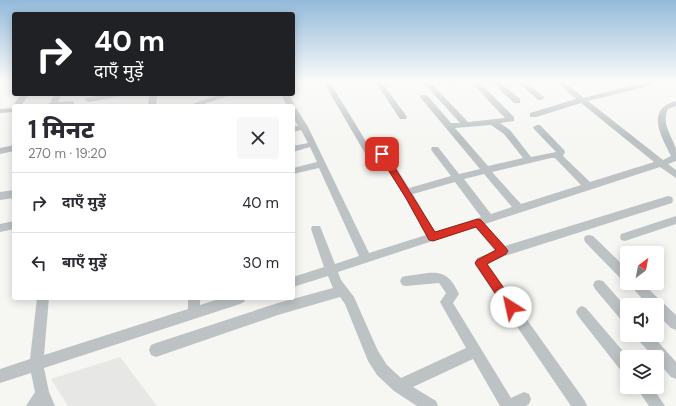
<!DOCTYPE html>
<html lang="hi">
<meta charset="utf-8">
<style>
body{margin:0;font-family:"DM Sans","Noto Sans Devanagari",sans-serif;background:#f7f7f7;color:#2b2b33;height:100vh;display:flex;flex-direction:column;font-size:15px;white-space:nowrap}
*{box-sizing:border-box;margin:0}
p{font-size:13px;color:#7c7c81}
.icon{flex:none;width:22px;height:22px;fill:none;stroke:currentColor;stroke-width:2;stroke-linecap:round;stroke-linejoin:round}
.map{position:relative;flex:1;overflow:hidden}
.panel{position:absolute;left:12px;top:104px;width:283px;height:196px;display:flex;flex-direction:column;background:#fff;border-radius:4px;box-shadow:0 2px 10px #0003}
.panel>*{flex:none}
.top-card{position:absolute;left:12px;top:12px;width:283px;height:84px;border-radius:4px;box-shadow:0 2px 10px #0003;background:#202124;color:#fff;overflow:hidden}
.needle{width:26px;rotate:32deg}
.tools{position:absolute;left:620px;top:246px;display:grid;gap:8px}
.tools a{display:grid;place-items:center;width:44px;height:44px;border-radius:4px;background:#fff;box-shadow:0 2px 10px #0003;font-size:20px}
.pin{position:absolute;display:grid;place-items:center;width:34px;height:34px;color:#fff;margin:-17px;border-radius:8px;box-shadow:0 2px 6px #0006}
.me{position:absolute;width:44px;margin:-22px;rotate:325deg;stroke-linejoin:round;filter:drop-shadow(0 0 3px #0008)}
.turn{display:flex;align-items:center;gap:14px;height:84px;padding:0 16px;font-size:18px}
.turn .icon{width:52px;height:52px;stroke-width:2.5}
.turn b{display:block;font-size:28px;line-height:34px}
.round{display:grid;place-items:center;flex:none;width:42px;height:42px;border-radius:4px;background:#f7f7f7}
.headline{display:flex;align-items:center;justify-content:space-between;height:68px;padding:0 16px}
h1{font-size:24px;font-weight:800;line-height:30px}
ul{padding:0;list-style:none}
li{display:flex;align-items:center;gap:12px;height:60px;padding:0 16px;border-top:1px solid #e1e1e2}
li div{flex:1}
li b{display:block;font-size:15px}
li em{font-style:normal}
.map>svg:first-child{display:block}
.built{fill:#e7e7e6}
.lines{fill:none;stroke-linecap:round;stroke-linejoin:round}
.minor{fill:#bdc3c5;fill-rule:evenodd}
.route{fill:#d93025;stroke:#8d1f18}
</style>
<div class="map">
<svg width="676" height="406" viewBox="0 0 676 406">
<rect width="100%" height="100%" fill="#f6f6f3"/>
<path class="built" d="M120,357l37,49h-89l-17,-27z"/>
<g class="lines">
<path class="minor" d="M323,81h6l43,70 3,2 7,-2 6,3 21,34 42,-12 -19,-25 -1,-2 1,-2h6l21,27 21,-5 -60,-72 1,-2h6l24,28h9l-38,-42h7l39,41 37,-4 -35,-37h8l36,36v4l-14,2 10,7 21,27 25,-5 -22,-23 -1,-2 4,-2h3l24,25 1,2 -2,4 27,26 64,-20 -73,-59 -45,14h-6v-4l46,-14 -21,-18h7l22,17 59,-16 1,-1h7l1,1 -3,4 -61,15 75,59 8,-4c-10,-20 -26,-47 5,-55v5l-8,3c-7,15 4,27 8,40 0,3 0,9 0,12l-8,3 8,6v8l-16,-11 -175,57 20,22 163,-50 4,1 1,3 -1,3 -167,53 -18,8 98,137 2,5h-16l-94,-138 -2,-3 2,-7 18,-7 -20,-24 -137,45 3,8 13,17 24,54 9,14 14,13 65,-30 -26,-46 6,-9 -7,-10 -33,3 -4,-1 -2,-4 2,-4 4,-1c27,-3 40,-11 53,18l-6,9 58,95 13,-6 5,2 2,5 -2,5 -3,2h-26l-27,-47 -60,28 23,14 2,5h-21l-23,-15 -17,-16 -9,-14 -23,-57 -5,-7 -62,18 -122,42 -5,-2 -2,-5 2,-5 5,-2 122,-40 55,-15 -5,-12 -35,11v-10l31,-10 -13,-38 1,-3h8l15,38 24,-8 -40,-88 -26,6v-6l24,-6 -7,-15 -17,5v-6l15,-3 -7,-13 -8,2v-6h5l-5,-9v-11h-6l-6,-12h8l6,12 -2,2h3l12,19 61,126 57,-18 -44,-77 -9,1 -7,-4zM491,125l13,9 19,24 -35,8 -33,-38zM551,158h4l26,27 -60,19 -29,-32zM484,174l28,33 -21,7 -27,-35zM455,182l26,35 -46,15 -22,-38z
M375,81h6l26,36 -1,2h-6z
M448,81h8l2,2 -4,2z
M491,81h7l22,18v4h-6z
M517,81h8l20,17 -4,2h-3z
M21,94h8l-8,12 -7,1 -1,-1z
M54,94h8l-4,8 15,-1 2,5h-34l9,-3z
M107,94h15l-1,2 -32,6 -4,-2 1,-2z
M149,94h8l-1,12h-8z
M222,94h12l-36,12h-12z
M14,108v4l-14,1v-4z
M14,145v6l-14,3v-6z
M14,190v8l-14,2v-8z
M676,216v8l-51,17 -4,-1 -1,-3 1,-3z
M14,221v8l-14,3v-8z
M589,235l4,1 34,33v13l-4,-1 -38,-39 -1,-3 1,-3z
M599,280l4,1 24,27v15l-5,-2 -27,-32 -2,-4 2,-4z
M628,283h14l34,32v15l-5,-2 -14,-14v-9h-9z
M37,298h12l-5,57 144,-46v-11h12v7l22,-7h24l-2,4 -4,2 -196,64 5,24 6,14h-29l9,-14 -4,-19 -31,10v-14l30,-10z
M582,306l4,2 42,49 -1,17 -5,-2 -44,-56 -2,-4 2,-4z
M636,335h16l24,27v17l-5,-2 -14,-16v-4h-3l-16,-17z
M636,387h16l13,19h-16z"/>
</g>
<linearGradient id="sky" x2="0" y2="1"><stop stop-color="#93bada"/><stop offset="0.59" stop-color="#fbfbfa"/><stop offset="1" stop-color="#fbfbfa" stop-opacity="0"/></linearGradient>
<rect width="676" height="138" fill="url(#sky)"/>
<path class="route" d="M382,151l3,1 50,80 43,-13 3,1 25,28 2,3 -2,3 -19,10 28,40 2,3 -2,4 -4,2 -4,-2 -32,-48 2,-3 19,-10 -20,-23 -43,14 -4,-1 -23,-42 -28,-44z"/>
</svg>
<div class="tools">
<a><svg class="needle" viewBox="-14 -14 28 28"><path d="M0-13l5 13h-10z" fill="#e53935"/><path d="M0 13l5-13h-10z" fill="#7c7c81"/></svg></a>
<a><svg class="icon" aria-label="sound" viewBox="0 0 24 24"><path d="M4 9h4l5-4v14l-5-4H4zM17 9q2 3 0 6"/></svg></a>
<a><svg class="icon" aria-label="layers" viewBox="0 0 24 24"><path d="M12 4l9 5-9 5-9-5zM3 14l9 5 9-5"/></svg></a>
</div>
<div class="pin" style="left:382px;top:154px;background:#d93025"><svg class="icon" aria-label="arrive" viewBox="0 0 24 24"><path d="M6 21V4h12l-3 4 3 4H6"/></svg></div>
<svg class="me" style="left:511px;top:307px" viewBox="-20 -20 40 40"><circle r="19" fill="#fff"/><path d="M0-13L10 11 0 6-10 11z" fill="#d93025"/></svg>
<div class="top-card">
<div class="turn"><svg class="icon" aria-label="right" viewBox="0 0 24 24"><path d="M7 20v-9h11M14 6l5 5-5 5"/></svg><div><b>40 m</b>दाएँ मुड़ें</div></div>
</div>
<section class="panel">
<div class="headline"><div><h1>1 मिनट</h1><p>270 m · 19:20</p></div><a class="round"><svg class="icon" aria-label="close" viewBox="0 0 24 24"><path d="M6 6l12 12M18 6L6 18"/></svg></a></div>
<ul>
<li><svg class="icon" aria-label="right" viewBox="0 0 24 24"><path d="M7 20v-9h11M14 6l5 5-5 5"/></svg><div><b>दाएँ मुड़ें</b></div><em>40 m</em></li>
<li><svg class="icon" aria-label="left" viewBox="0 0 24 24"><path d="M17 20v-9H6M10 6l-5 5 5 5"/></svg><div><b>बाएँ मुड़ें</b></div><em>30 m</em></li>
</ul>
</section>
</div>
